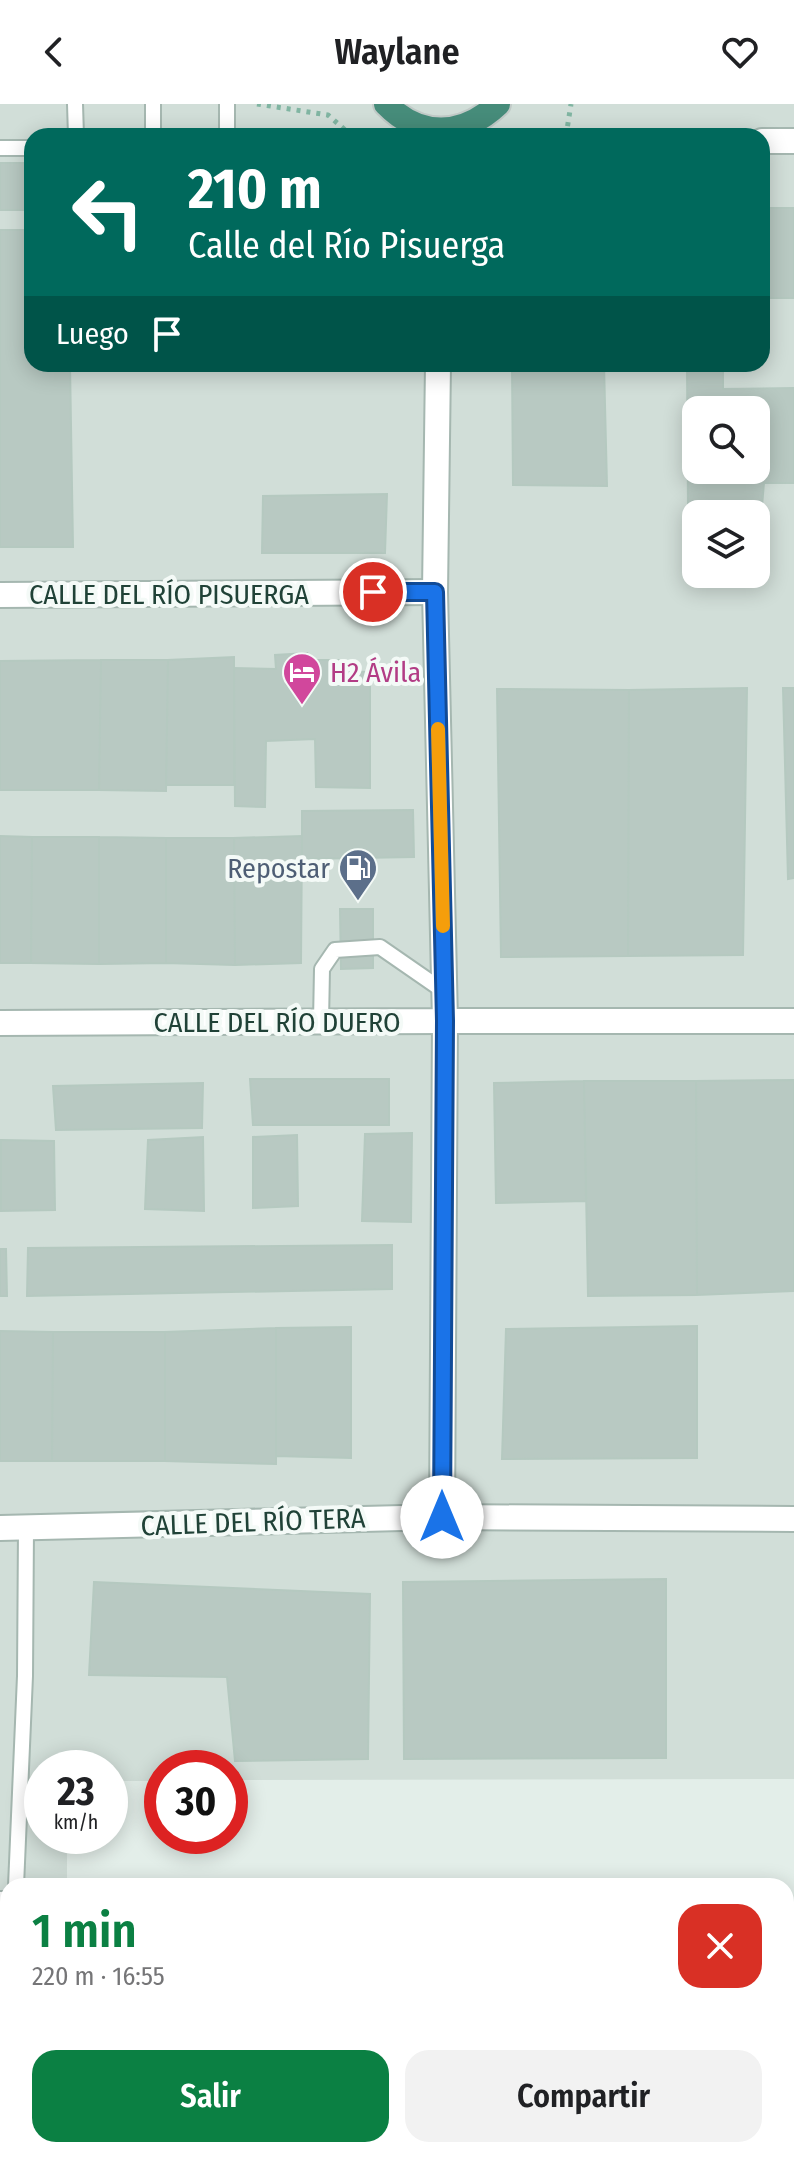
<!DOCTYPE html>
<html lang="es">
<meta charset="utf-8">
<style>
body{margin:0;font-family:"Fira Sans Condensed",sans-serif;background:#f2f2f2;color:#202124;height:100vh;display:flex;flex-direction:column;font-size:30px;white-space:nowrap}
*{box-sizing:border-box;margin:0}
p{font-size:26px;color:#757577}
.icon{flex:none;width:44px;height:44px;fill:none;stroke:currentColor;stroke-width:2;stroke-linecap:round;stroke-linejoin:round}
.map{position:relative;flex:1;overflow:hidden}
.details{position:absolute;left:0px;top:1774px;width:794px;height:280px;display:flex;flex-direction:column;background:#fff;border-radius:24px 24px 0 0;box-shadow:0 4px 20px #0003}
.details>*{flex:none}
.guide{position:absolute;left:24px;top:24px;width:746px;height:244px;border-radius:24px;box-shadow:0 4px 20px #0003;background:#00695c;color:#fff;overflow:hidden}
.controls{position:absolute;left:682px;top:292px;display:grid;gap:16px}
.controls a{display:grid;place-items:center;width:88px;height:88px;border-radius:16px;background:#fff;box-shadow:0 4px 20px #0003;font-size:40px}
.speed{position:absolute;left:24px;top:1646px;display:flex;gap:16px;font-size:40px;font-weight:700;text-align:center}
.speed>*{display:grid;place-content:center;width:104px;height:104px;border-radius:50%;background:#fff;box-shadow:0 4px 20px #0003;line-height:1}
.speed small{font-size:20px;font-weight:400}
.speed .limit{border:12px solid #d22;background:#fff;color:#111}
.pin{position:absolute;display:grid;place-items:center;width:68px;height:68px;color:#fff;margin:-34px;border:4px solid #fff;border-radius:50%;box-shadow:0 2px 8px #0007}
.me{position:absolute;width:88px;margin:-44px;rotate:0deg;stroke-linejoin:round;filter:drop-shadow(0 0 6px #0008)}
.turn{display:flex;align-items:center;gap:28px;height:168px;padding:0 32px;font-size:36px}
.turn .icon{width:104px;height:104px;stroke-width:2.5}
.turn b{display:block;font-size:56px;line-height:68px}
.then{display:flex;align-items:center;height:76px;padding:0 32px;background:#0003;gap:16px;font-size:30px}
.round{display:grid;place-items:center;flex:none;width:84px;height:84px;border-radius:24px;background:#f2f2f2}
.head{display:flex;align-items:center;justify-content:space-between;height:136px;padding:0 32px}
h1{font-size:48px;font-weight:600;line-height:60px;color:#0b8043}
.action{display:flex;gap:16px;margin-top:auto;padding:16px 32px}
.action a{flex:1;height:92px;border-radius:24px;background:#0b8043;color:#fff;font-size:32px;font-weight:600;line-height:92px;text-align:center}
.action a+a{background:#f2f2f2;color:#202124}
header{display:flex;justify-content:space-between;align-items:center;height:104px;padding:0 32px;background:#fff;font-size:36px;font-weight:600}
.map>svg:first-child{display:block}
.built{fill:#d1ded8;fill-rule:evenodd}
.building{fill:#b8c9c2;stroke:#b5c9c0;stroke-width:2;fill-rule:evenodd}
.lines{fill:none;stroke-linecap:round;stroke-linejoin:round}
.service-casing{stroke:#a5b7b0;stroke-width:18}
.minor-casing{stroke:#a5b7b0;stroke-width:28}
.tertiary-casing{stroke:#a5b7b0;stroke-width:28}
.trunk-casing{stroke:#c1cac7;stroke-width:28}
.path{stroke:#80b5a2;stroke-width:5;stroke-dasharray:4 6;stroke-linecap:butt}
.service{stroke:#fff;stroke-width:14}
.minor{stroke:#fff;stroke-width:24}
.tertiary{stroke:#fff;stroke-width:24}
.trunk{stroke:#468c7a;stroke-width:24}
.route-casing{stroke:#114b97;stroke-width:20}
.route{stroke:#1a73e8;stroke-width:14}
.slow{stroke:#f59e0b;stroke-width:14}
.labels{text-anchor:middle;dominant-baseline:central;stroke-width:8;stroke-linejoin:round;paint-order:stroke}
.street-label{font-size:28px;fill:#204237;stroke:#f4faf7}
.hotel-label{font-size:28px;fill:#b23c85;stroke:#f4faf7;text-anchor:start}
.service-label{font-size:28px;fill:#4e5e75;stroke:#f4faf7;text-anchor:end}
</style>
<header><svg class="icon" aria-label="back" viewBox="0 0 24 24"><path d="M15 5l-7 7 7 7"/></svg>Waylane<svg class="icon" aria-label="heart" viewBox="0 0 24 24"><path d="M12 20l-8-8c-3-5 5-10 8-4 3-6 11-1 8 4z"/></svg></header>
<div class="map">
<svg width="794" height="2054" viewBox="0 0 794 2054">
<rect width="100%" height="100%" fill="#e3eee9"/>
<path class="built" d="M0,0h794v1675l-564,1v-12h-68v13h-52v-13h-68v68h25v50h-59v143l-8,1zM32,32h730v228h-730zM696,306h60v60h-60zM696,410h60v60h-60z"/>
<path class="building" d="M0,59h32v47h-32z
M762,104h32v90h-32z
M0,126h32v134h38l3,183h-73z
M512,260h92l3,122 -94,-1z
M687,261l36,1v23l71,-1v95h-30l-2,23h-74zM696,306h60v60h-60z
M387,390l-2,59h-123l1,-57z
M307,549l-2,7h34v11l31,1v116l-54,-1 -1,-48 -49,2 -1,66 -30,-1 -1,-138 42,1 -1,-14z
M234,553v128h-68l2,-125z
M101,556l-2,130h-99v-129z
M101,556h67l-2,131 -67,-1z
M747,584l-4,267 -115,1 1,-266z
M783,584h11v190l-6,1z
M497,585l132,1 -1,266 -127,1z
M413,706l1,47 -112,2v-48z
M0,732l32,1 -1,126h-31z
M302,732l-1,127 -66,2 -1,-127z
M32,733h67v127l-68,-1z
M99,733l67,1v125l-67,1z
M166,734h68l1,127 -69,-2z
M340,805h33v59l-32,1z
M250,975h139v46h-136z
M794,976v211l-97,4 -1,-214z
M584,977h112l1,214 -109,1z
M584,977l2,120 -90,2 -2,-120z
M203,979l-1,45 -146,2 -3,-44z
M412,1029l-1,89 -49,-1 3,-87z
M297,1031l1,71 -45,2v-71z
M203,1033l1,74 -59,-2 3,-69z
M1,1036l53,1 1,69 -54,1z
M392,1141v44l-365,7 1,-48z
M0,1145h6l1,47h-7z
M697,1222v132l-195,1 4,-130z
M351,1223v131l-75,-2v-128z
M276,1224v136l-111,-3v-129z
M0,1227l53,1 -1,129h-52z
M53,1228h112v129h-113z
M666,1475v179l-262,1 -1,-177z
M94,1478l276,12 -2,165 -133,2 -8,-84 -138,-2z"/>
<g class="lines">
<g class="service-casing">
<path id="service" d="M75,0l1,32
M153,32v-32
M227,32v-32
M0,44h32
M321,918l1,-53 13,-19 45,-3 65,45
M16,1782l9,-210 1,-148
M0,1795h8"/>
</g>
<g class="minor-casing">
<path id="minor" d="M762,37h32
M0,491l435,-3
M442,1413l3,-496h349
M0,1424l442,-11 352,2"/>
</g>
<g class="tertiary-casing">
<path id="tertiary" d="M0,919l445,-2 -10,-429 3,-228"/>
</g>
<g class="trunk-casing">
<path id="trunk" d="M386,0c34,35 77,33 112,0"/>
</g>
<path class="path" d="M257,0l71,11 24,21
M566,32l5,-32"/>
<use href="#service" class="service"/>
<use href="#minor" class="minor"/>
<use href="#tertiary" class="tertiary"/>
<use href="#trunk" class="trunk"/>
</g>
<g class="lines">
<g class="route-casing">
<path id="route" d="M373,488h62l10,429 -3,496"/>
</g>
<use href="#route" class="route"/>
<path class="slow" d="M438,625l5,197"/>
</g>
<defs>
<g id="hotel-pin" transform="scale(2)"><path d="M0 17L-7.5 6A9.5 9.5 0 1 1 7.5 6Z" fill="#d1479c" stroke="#f4faf7"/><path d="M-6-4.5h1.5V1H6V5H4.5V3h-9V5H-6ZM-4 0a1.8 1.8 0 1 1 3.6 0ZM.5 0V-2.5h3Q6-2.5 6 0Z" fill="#fff"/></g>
<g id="fuel-pin" transform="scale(2)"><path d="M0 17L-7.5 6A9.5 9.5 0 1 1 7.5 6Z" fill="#5c6f8a" stroke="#f4faf7"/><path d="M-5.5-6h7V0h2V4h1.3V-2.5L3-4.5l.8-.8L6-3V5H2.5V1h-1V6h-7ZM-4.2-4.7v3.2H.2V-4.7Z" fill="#fff"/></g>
</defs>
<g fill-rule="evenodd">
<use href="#hotel-pin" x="302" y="568"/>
<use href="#fuel-pin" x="358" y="764"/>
</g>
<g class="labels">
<g class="street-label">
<text x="169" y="490">CALLE DEL RÍO PISUERGA</text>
<text x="277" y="918">CALLE DEL RÍO DUERO</text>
<text transform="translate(253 1418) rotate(-2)">CALLE DEL RÍO TERA</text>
</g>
<g class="hotel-label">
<text x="330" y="568">H2 Ávila</text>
</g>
<g class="service-label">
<text x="330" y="764">Repostar</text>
</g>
</g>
</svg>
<div class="controls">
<a><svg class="icon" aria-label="search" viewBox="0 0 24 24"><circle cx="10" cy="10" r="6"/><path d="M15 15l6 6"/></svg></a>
<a><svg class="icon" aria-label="layers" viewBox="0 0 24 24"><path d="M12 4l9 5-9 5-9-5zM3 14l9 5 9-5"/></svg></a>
</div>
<div class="speed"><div>23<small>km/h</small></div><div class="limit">30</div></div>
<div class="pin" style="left:373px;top:488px;background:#d93025"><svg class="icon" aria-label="arrive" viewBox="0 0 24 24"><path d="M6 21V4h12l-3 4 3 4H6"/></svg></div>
<svg class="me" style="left:442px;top:1413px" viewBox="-20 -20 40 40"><circle r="19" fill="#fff"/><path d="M0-13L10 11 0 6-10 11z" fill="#1a73e8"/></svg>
<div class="guide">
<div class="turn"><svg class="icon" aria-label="left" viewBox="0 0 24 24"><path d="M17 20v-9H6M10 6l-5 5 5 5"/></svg><div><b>210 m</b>Calle del Río Pisuerga</div></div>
<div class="then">Luego<svg class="icon" aria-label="arrive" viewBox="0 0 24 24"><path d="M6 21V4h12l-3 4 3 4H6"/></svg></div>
</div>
<section class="details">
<div class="head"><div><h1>1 min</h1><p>220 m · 16:55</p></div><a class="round" style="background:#d93025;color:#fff"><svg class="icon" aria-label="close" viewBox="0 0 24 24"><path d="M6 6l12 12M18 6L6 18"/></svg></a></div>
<div class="action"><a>Salir</a><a>Compartir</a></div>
</section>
</div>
